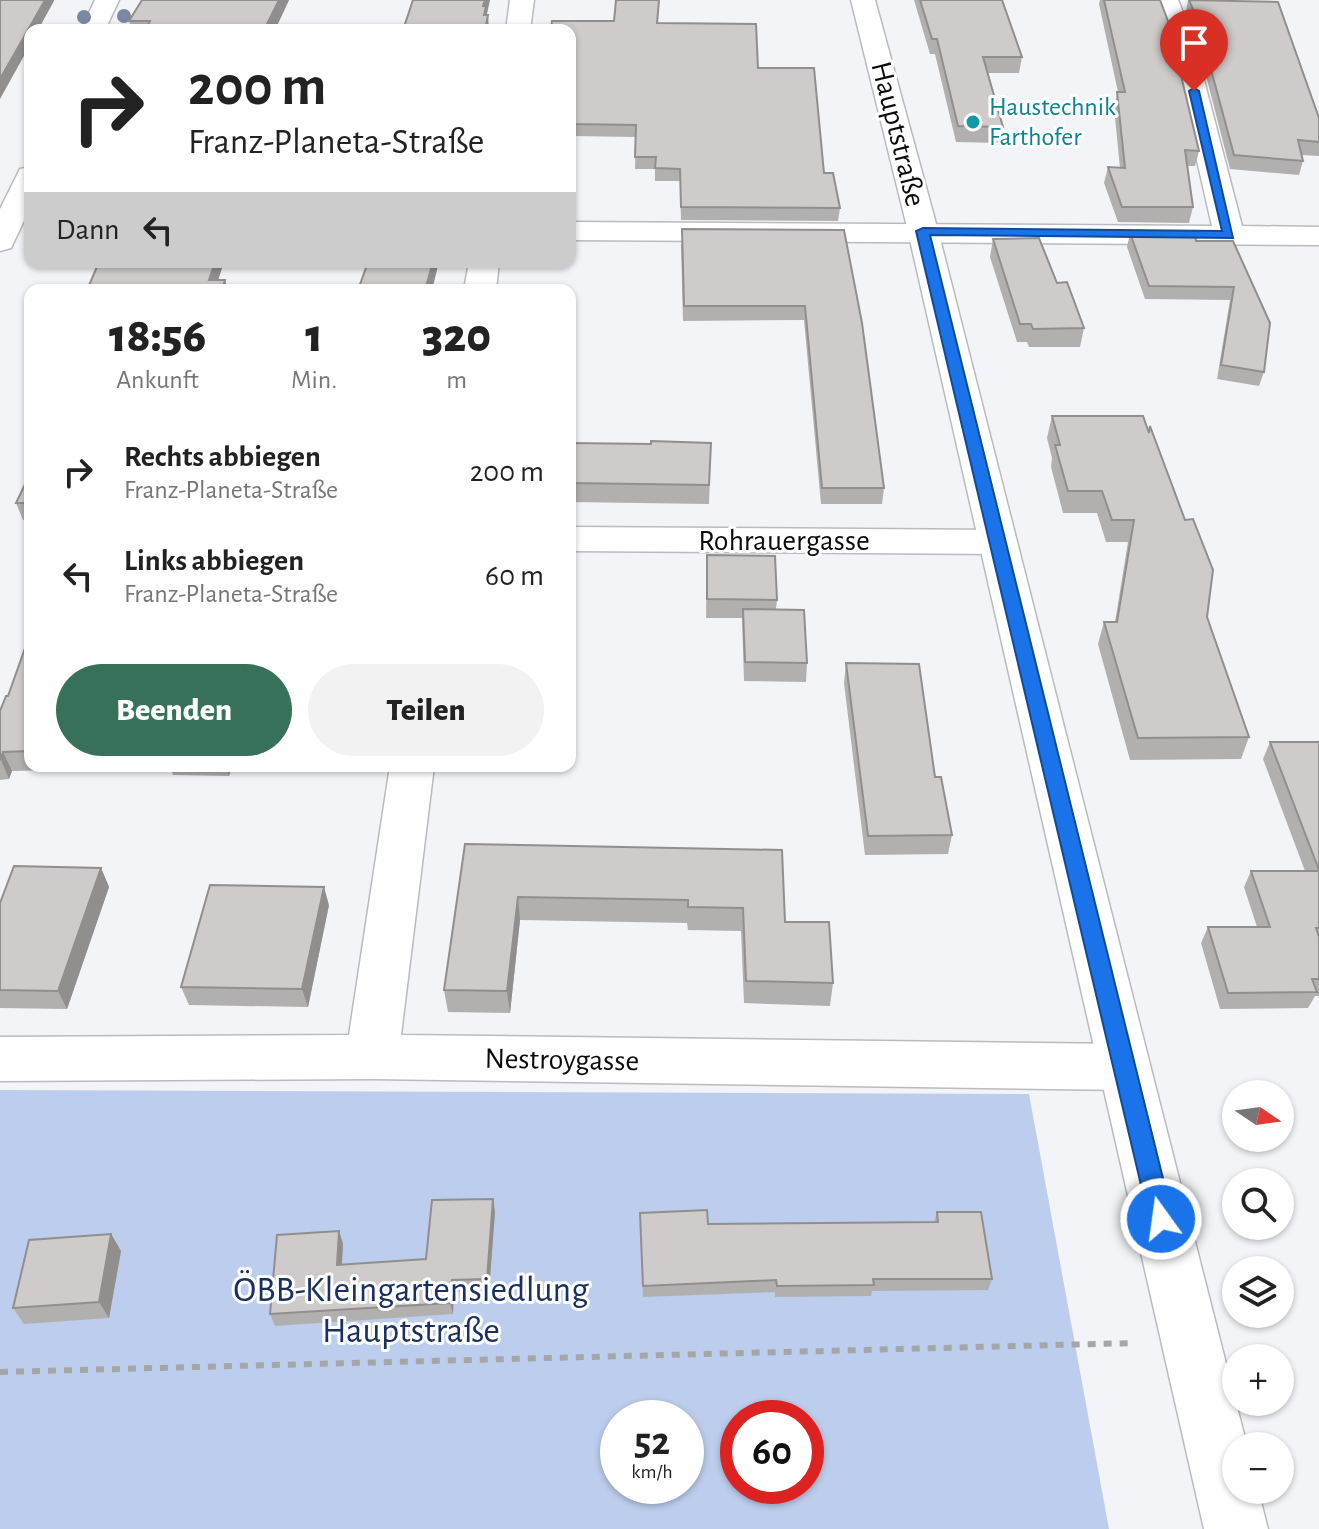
<!DOCTYPE html>
<html lang="de">
<meta charset="utf-8">
<style>
body{margin:0;font-family:"Alegreya Sans",sans-serif;background:#f2f2f2;color:#222;height:100vh;display:flex;flex-direction:column;font-size:30px;white-space:nowrap}
*{box-sizing:border-box;margin:0}
p{font-size:26px;color:#767676}
.icon{flex:none;width:44px;height:44px;fill:none;stroke:currentColor;stroke-width:2;stroke-linecap:round;stroke-linejoin:round}
.map{position:relative;flex:1;overflow:hidden}
.drawer{position:absolute;left:24px;top:284px;width:552px;height:488px;display:flex;flex-direction:column;background:#fff;border-radius:16px;box-shadow:0 2px 6px #0004}
.drawer>*{flex:none}
.hud{position:absolute;left:24px;top:24px;width:552px;height:244px;border-radius:16px;box-shadow:0 2px 6px #0004;background:#fff;color:#222;overflow:hidden}
.needle{width:52px;rotate:103deg}
.controls{position:absolute;left:1222px;top:1080px;display:grid;gap:16px}
.controls a{display:grid;place-items:center;width:72px;height:72px;border-radius:50%;background:#fff;box-shadow:0 2px 6px #0004;font-size:40px}
.speed{position:absolute;left:600px;top:1400px;display:flex;gap:16px;font-size:40px;font-weight:700;text-align:center}
.speed>*{display:grid;place-content:center;width:104px;height:104px;border-radius:50%;background:#fff;box-shadow:0 2px 6px #0004;line-height:1}
.speed small{font-size:20px;font-weight:400}
.speed .limit{border:12px solid #d22;background:#fff;color:#111}
.pin{position:absolute;display:grid;place-items:center;width:68px;height:68px;color:#fff;margin:-82px -34px;border-radius:50% 50% 50% 0;rotate:-45deg;box-shadow:0 0 8px #0007}
.pin .icon{rotate:45deg}
.me{position:absolute;width:88px;margin:-44px;rotate:346deg;stroke-linejoin:round;filter:drop-shadow(0 0 6px #0008)}
.turn{display:flex;align-items:center;gap:28px;height:168px;padding:0 32px;font-size:36px}
.turn .icon{width:104px;height:104px;stroke-width:2.5}
.turn b{display:block;font-size:56px;line-height:68px}
.then{display:flex;align-items:center;height:76px;padding:0 32px;background:#0003;gap:16px;font-size:30px}
.eta{display:flex;justify-content:space-evenly;align-items:center;height:136px;text-align:center}
.eta b{font-size:48px;font-weight:800;line-height:56px}
.action{display:flex;gap:16px;margin-top:auto;padding:16px 32px}
.action a{flex:1;height:92px;border-radius:48px;background:#387159;color:#fff;font-size:32px;font-weight:800;line-height:92px;text-align:center}
.action a+a{background:#f2f2f2;color:#222}
ul{padding:0;list-style:none}
li{display:flex;align-items:center;gap:24px;height:104px;padding:0 32px}
li div{flex:1}
li b{display:block;font-size:30px}
li em{font-style:normal}
.map>svg:first-child{display:block}
.green{fill:#bccded;fill-rule:evenodd}
.lines{fill:none;stroke-linecap:round;stroke-linejoin:round}
.street-casing{stroke:#b9bbbe;stroke-width:3}
.primary-casing{stroke:#b9bbbe;stroke-width:3}
.path{stroke:#a5a6a9;stroke-width:6;stroke-dasharray:8 8;stroke-linecap:butt}
.street{fill:#fff;fill-rule:evenodd}
.primary{fill:#fff;fill-rule:evenodd}
.tree{fill:#7b88a4}
.wall{fill:#b2afaf}
.shaded-wall{fill:#918e8e}
.building{fill:#cfcbcb;stroke:#918e8e;stroke-width:2}
.route{fill:#1a73e8;stroke:#114b97;stroke-width:2}
.culture-dot{fill:#0f9aa8;stroke:#fff;stroke-width:3}
.labels{text-anchor:middle;dominant-baseline:central;stroke-width:6;stroke-linejoin:round;paint-order:stroke}
.far-culture-label{font-size:26px;fill:#0d838f;stroke:#fff;text-anchor:start}
.street-label{font-size:30px;fill:#0b0b0c;stroke:#fff}
.near-park-label{font-size:36px;fill:#193060;stroke:#fff}
</style>
<div class="map">
<svg width="1319" height="1529" viewBox="0 0 1319 1529">
<rect width="100%" height="100%" fill="#f2f4f7"/>
<path class="green" d="M0,1090l1029,4 80,435h-1109zM618,1418h68v68h-68zM738,1418h68v68h-68z"/>
<g class="lines">
<g class="street-casing">
<path id="street" d="M95,0h24l-14,30h-24z
M510,0h24l-4,30h-24z
M1154,0h24l14,34 50,192 77,1v18l-749,-5v-18l642,4 -44,-192z
M30,167v41l-19,40 -11,3v-42l20,-40z
M469,262h30l-3,28h-32z
M570,527l427,3 13,3 6,9 -6,9 -13,3 -427,-3z
M390,766h44l-33,269 723,9 18,7 8,16 -8,16 -18,7 -752,-11 -372,2v-44l349,-2z"/>
</g>
<g class="primary-casing">
<path id="primary" d="M851,0h24l63,231 309,1215h-11v44h22l10,39h-64l-296,-1298z"/>
</g>
<path class="path" d="M0,1372l1135,-29"/>
<use href="#street" class="street"/>
<use href="#primary" class="primary"/>
</g>
<g class="tree">
<circle cx="124" cy="16" r="7"/>
<circle cx="84" cy="17" r="7"/>
</g>
<path class="wall" d="M142,0h147l-14,30h-143l-3,-9z
M616,0h43l-1,23 100,45 66,105 16,35 -2,13 -157,-1 -1,-39h-25v-12h-20l1,-32 -66,-1v-106l44,-9z
M914,0h88l20,57 -3,16h-31l15,54 -3,16 -44,-1 -21,-88h-5z
M1100,0h60l39,151 -4,15h-8l6,41 -4,16 -71,-1 -14,-39 4,-16 12,1 -6,-61 4,-15 -19,-88z
M1188,0h39l92,118v38l-17,-1 1,6 -4,14 -69,-6 -35,-136 -9,-22z
M844,230l40,258 -2,16h-61l-17,-184 -121,1 -2,-77z
M1130,233l66,8 74,82 -6,49 -5,14 -42,-7 13,-79 -85,-1 -18,-52z
M993,239l64,44 27,45 -4,19h-51l-2,-5h-10l-27,-85z
M1052,416h91l64,201 42,120 -8,22 -111,1 -32,-116 6,-22h11l13,-80h-22l-9,-29h-34l-12,-46 1,-9 -5,-20z
M570,443l81,1 60,-1 -2,61 -139,-2z
M30,474v46h-7l-7,-17z
M707,555l70,45 -1,9 31,54 -1,19 -62,-1 -2,-63h-36z
M30,634v132h29l-1,4 -46,1 -3,8 -9,1v-69l8,-15z
M846,663l89,114 17,58 -4,19 -83,1 -21,-172z
M1270,742h49v254h-4l-7,12 -88,1 -19,-66 7,-16h49l-13,-40 7,-16h54l-42,-112z
M170,766h62l-3,10 -56,-1z
M465,844l317,6 3,72 48,61 -3,23 -86,-3 -3,-72 -53,-1 -1,-7 -167,-3 -10,93 -62,-1 -4,-22z
M101,868l8,19 -42,122 -67,-1v-105z
M329,905l-21,102 -119,-2 -8,-18z
M493,1199l2,13 -6,79 -35,1 -1,22 -178,12 -5,-12 69,-83 4,13 -1,21 84,-6z
M937,1212l55,67 -4,11 -116,1 -1,5 -96,1v-5l-132,5 -3,-84 68,11 226,-1z
M111,1234l10,17 -12,67 -85,6 -11,-16z"/>
<path class="shaded-wall" d="M45,0h9v1l-16,29h-8v15l-30,54v-20z
M279,0h10l-14,30h-9v-4z
M485,0h5l-3,14v6l1,-5 1,15h-4l-2,-24z
M215,262h9l-9,28 -6,-10z
M433,262h6l-7,28h-7z
M225,280l3,10h-6z
M3,752l9,19 -3,8 -8,-19z
M226,766h6l-3,10z
M101,868l8,19 -42,122 -9,-18z
M324,887l5,18 -21,102 -6,-18z
M518,897l2,23 -10,93 -3,-22z
M493,1199l2,13 -6,79 -2,-12z
M339,1231l4,13 -2,33 -4,-12z
M111,1234l10,17 -12,67 -10,-16z
M452,1280l2,12 -1,22 -3,-11z"/>
<path class="building" d="M0,0h45l-45,79z
M142,0h137l-13,26 -119,1 3,-6h-21z
M413,0h72l-2,6h3l-2,9h4l-3,15h-82z
M616,0h43l-2,23 99,1 2,44h56l10,105h9l7,35 -159,-1 -1,-38 -25,-1 1,-11h-21l1,-32 -66,-1v-94h-19l1,-9h62z
M920,0h82l20,57h-39l20,70 -45,-1 -21,-87h-5z
M1104,0h56l8,21 31,130 -14,-1 8,57h-71l-14,-40 17,1 -8,-76h8z
M1189,0l89,2 41,116v24l-21,-2 5,21 -69,-6 -36,-134z
M682,229l162,1 18,93 22,165h-62l-17,-182h-121z
M1130,233l65,1 1,7h37l37,82 -6,49 -43,-7 13,-78 -85,-1z
M1039,238l18,45 10,-1 17,46 -51,1 -2,-5h-11l-27,-85z
M99,262h116l-6,18h16l-3,10h-135z
M368,262h65l-8,28h-67z
M1052,416h91l6,17 1,-7 35,94 8,-1 20,51 -6,47 42,120 -111,1 -34,-116h13l17,-102h-22l-10,-29h-34l-13,-46h5z
M651,441l60,2 -2,42 -139,-2v-40l81,1z
M30,474v29h-14z
M707,555l68,1 2,44 -70,-1z
M743,609l61,1 3,53 -62,-1z
M30,634v117l-27,1 -3,8v-49l6,-15h2z
M846,663l73,1 16,113h6l11,58 -84,1z
M1270,742h49v128z
M465,844l317,6 3,72h44l4,61 -87,-2 -3,-73 -55,-1v-7l-170,-3 -11,94 -63,-1z
M14,866l87,2 -43,123 -58,-1v-87z
M1251,871h68v57h-3l3,9v42h-7l5,13 -89,1 -20,-66h62z
M210,885l114,2 -22,102 -121,-2z
M493,1199l-6,80 -35,1 -2,23 -180,11 7,-79 62,-4 -2,34 89,-6 6,-59z
M707,1210l1,14 230,-2 -1,-10h44l11,67h-119l1,6 -97,1 -1,-6 -133,6 -3,-73z
M111,1234l-12,68 -86,6 16,-68z"/>
<path class="route" d="M1194,88l5,3 34,147 -303,-3 243,984 -4,8 -8,3 -8,-3 -4,-8 -233,-988 7,-3 299,3 -33,-140z"/>
<circle class="culture-dot" cx="973" cy="122" r="8"/>
<g class="labels">
<g class="far-culture-label">
<text x="989" y="107">Haustechnik<tspan x="989" dy="30">Farthofer</tspan></text>
</g>
<g class="street-label">
<text transform="translate(898 134) rotate(76)">Hauptstraße</text>
<text x="784" y="541">Rohrauergasse</text>
<text transform="translate(562 1060) rotate(1)">Nestroygasse</text>
</g>
<g class="near-park-label">
<text x="411" y="1290">ÖBB-Kleingartensiedlung<tspan x="411" dy="41">Hauptstraße</tspan></text>
</g>
</g>
</svg>
<div class="controls">
<a><svg class="needle" viewBox="-14 -14 28 28"><path d="M0-13l5 13h-10z" fill="#e53935"/><path d="M0 13l5-13h-10z" fill="#767676"/></svg></a>
<a><svg class="icon" aria-label="search" viewBox="0 0 24 24"><circle cx="10" cy="10" r="6"/><path d="M15 15l6 6"/></svg></a>
<a><svg class="icon" aria-label="layers" viewBox="0 0 24 24"><path d="M12 4l9 5-9 5-9-5zM3 14l9 5 9-5"/></svg></a>
<a>+</a>
<a>−</a>
</div>
<div class="speed"><div>52<small>km/h</small></div><div class="limit">60</div></div>
<div class="pin" style="left:1194px;top:91px;background:#d93025"><svg class="icon" aria-label="arrive" viewBox="0 0 24 24"><path d="M6 21V4h12l-3 4 3 4H6"/></svg></div>
<svg class="me" style="left:1161px;top:1219px" viewBox="-20 -20 40 40"><circle r="17" fill="#1a73e8" stroke="#fff" stroke-width="3"/><path d="M0-11L8 9 0 5-8 9z" fill="#fff"/></svg>
<div class="hud">
<div class="turn"><svg class="icon" aria-label="right" viewBox="0 0 24 24"><path d="M7 20v-9h11M14 6l5 5-5 5"/></svg><div><b>200 m</b>Franz-Planeta-Straße</div></div>
<div class="then">Dann<svg class="icon" aria-label="left" viewBox="0 0 24 24"><path d="M17 20v-9H6M10 6l-5 5 5 5"/></svg></div>
</div>
<section class="drawer">
<div class="eta">
<div><b>18:56</b><p>Ankunft</p></div>
<div><b>1</b><p>Min.</p></div>
<div><b>320</b><p>m</p></div>
</div>
<ul>
<li><svg class="icon" aria-label="right" viewBox="0 0 24 24"><path d="M7 20v-9h11M14 6l5 5-5 5"/></svg><div><b>Rechts abbiegen</b><p>Franz-Planeta-Straße</p></div><em>200 m</em></li>
<li><svg class="icon" aria-label="left" viewBox="0 0 24 24"><path d="M17 20v-9H6M10 6l-5 5 5 5"/></svg><div><b>Links abbiegen</b><p>Franz-Planeta-Straße</p></div><em>60 m</em></li>
</ul>
<div class="action"><a>Beenden</a><a>Teilen</a></div>
</section>
</div>
